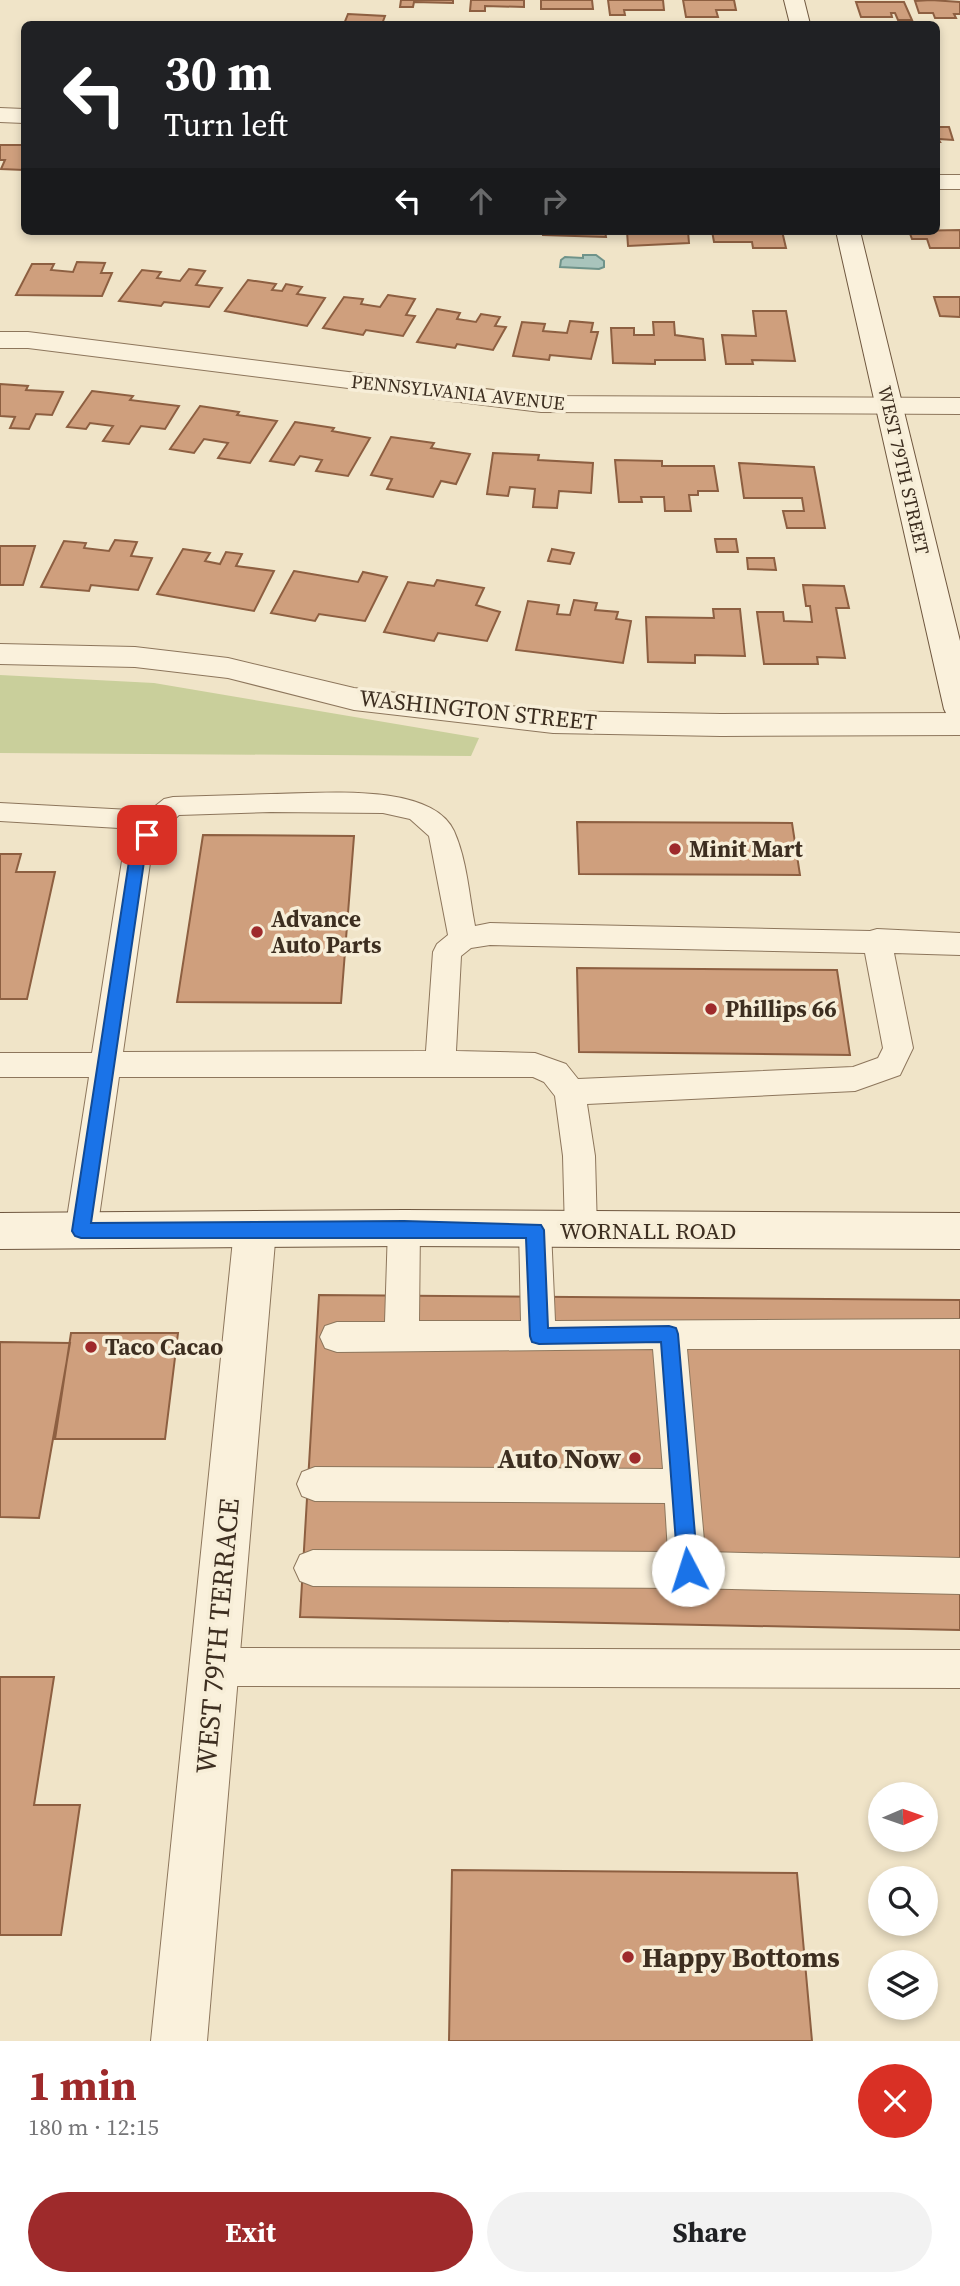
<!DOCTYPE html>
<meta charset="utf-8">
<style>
body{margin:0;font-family:"Source Serif 4",serif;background:#f2f2f2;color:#202124;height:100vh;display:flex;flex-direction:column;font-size:26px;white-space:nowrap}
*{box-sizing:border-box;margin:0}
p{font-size:23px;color:#757577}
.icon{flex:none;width:38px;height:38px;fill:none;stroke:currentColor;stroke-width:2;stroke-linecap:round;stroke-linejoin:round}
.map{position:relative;height:2041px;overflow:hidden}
.sheet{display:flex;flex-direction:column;background:#fff;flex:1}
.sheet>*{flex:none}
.banner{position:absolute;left:21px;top:21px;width:919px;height:214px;border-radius:10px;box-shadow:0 4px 10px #0003;background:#202124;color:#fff;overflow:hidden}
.needle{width:46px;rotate:88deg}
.buttons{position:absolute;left:868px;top:1782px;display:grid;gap:14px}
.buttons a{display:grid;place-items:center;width:70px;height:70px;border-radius:50%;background:#fff;box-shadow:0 4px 10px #0003;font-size:35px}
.pin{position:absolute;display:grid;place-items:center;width:60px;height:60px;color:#fff;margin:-30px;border-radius:14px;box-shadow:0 4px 10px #0006}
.me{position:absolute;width:77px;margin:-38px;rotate:355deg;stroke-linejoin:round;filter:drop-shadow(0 0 5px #0008)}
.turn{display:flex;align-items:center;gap:24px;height:147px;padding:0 28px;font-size:32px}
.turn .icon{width:91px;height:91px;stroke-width:2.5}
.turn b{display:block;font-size:49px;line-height:60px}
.lanes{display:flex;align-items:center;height:66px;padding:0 28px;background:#0003;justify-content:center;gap:35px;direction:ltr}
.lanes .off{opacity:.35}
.round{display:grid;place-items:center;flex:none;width:74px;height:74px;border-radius:37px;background:#f2f2f2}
.summary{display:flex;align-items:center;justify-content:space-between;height:119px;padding:0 28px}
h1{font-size:42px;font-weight:700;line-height:52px;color:#9e2a2b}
.button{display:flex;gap:14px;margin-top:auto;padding:14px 28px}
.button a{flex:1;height:80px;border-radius:42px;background:#9e2a2b;color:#fff;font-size:28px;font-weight:700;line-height:80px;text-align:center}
.button a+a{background:#f2f2f2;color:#202124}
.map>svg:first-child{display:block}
.green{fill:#c9cf9b}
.water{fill:#a9c4bc;stroke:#6f938a;stroke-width:2}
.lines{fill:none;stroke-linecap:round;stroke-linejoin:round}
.stream{fill:#6f938a;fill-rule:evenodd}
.building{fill:#cf9f7d;stroke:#8d5f41;stroke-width:2}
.lane-casing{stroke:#8d765c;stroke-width:2}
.street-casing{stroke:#8d765c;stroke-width:2}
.secondary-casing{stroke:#6f573f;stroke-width:2}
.lane{fill:#faf1dc;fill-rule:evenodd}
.street{fill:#faf1dc;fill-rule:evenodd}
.secondary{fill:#faf1dc;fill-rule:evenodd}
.route{fill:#1a73e8;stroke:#114b97;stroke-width:2}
.poi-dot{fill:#9e2a2b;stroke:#f7eed8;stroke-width:2.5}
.labels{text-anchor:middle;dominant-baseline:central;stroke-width:7;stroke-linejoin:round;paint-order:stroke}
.far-street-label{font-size:19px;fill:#3d2e20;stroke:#f7eed8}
.street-label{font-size:23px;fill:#3d2e20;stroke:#f7eed8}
.poi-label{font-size:23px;font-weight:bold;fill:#3d2e20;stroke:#f7eed8;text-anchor:start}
.near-poi-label{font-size:28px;font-weight:bold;fill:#3d2e20;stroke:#f7eed8;text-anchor:end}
.near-street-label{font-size:28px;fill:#3d2e20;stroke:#f7eed8}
</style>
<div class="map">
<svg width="960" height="2041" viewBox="0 0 960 2041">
<rect width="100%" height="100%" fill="#f0e4c8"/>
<path class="green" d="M0,675l154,8 325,55 -8,18 -471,-3z"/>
<path class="water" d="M583,255h13l8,6v6l-5,2 -39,-2 1,-7 4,-3 18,1z"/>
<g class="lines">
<path class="stream" d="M102,21l4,3h-31l4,-3z"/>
</g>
<path class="building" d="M401,0h52v3l-39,-1 -1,5h-13z
M471,0h53v7l-39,-1v5h-15z
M541,0h51l1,9h-52z
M608,0h55l1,10h-40l1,5h-15z
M683,0h51l2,10h-20l2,7h-32z
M931,0l29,2v12h-6l2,4h-21l-2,-5h-14l-4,-12z
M856,2h48l8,18h-14l-3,-7h-4l1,4h-31z
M348,14l37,2 -3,8h-38z
M936,127h13l4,13 -15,-1 2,3h-4z
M0,145h24v25l-23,-1 4,-9h-5z
M960,230v18h-30l-3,-9h-15l-3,-8z
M543,231h62l1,6 -63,-2z
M627,231h61l1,12 -61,3z
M712,231h70l4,17h-33l-1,-6h-38z
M77,262l28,1 -4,10h11l-10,23 -86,-1 16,-31h22l-3,6 22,2z
M189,269l16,2 -9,14 26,3 -13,19 -45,-5 -3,4 -42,-5 23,-31 19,2 -4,6 23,3z
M248,280l28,4 -4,6 10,1 4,-7 16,3 -5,7 28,4 -18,28 -82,-15z
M388,295l27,4 -9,16 9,1 -12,20 -37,-6 -3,5 -40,-7 21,-31 19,2 -2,5 19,3z
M934,297h26v20l-20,-1z
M437,309l23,4 -3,6 19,3 5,-8 19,3 -5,9 11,1 -13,23 -36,-6 -2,4 -38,-6z
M753,311h33l9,50 -43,-1 1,4h-27l-4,-29 34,1z
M570,321l23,2 -2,9h7l-7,27 -41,-4 -1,5 -36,-4 9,-34 23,2 -2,7 24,2z
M653,322h21l1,13 28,4 2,21h-50v4l-42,-1 -2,-35h23v7h20z
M0,384l28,2 -2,4 37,2 -11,23 -16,-1 -7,15 -19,-1 5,-11 -15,-1z
M92,391l41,5 -3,4 49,6 -14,23 -24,-3 -12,18 -26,-3 10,-15 -23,-3 -4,6 -19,-2z
M200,406l39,6 -2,3 40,6 -27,42 -32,-5 10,-15 -24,-4 -10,14 -24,-4z
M295,422l39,6 -2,3 38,7 -22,38 -32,-5 6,-11 -22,-4 -6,9 -24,-4z
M391,437l43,6 -3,5 39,6 -14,30 -15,-3 -8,16 -46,-8 5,-10 -21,-4z
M493,453l46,2 -1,5 55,3 -2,30 -32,-2 -2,17 -24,-1 2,-18 -25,-2 -2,9 -21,-2z
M615,460l47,1v5h52l4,25h-20v4h-9l2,16h-26l-1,-14h-23l1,5h-23z
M739,463l75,4 11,61h-38l-4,-17h21l-2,-13h-58z
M715,539h21l2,13h-21z
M115,540l22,2 -6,14 21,2 -14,32 -47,-5 -2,6 -48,-4 23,-46 22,2 -2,5 25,3z
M0,546h35l-12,39h-23z
M183,549l27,4 -5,8 15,3 6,-12 16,2 -6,12 38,5 -20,40 -97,-17z
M552,549l22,4 -4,11 -22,-3z
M747,558h27l2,12 -28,-1z
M294,571l64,11 5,-10 24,5 -22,44 -46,-7 -4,7 -44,-8z
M437,580l47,8 -8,17 24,7 -13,29 -49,-8 -4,8 -50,-9 24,-50 26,4z
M803,585l41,1 5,22h-13l9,50 -28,-1 1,7h-54l-7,-52h26l1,9 28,1 -2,-16h-4z
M574,600l23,3 -2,7 23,2 -2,7 15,2 -8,42 -107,-13 12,-49 31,4 -2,9 13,1z
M713,609h27l5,47 -50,-1v8l-47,-1 -2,-45 68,1z
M577,822l215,1 8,52 -221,-1z
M203,835l151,1 -13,167 -164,-1z
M0,854h21l-5,18h39l-28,127h-27z
M577,968l260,2 13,85 -271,-3z
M319,1295l641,5v330l-660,-13z
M71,1333h107l-13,106h-110z
M0,1342l70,1 -31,175 -39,-1z
M0,1677h54l-20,128h46l-19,130h-61z
M452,1870l345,3 15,168h-363z"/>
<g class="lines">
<g class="lane-casing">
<path id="lane" d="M271,794c46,0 160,-13 183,37 13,29 15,64 21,95l15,-3 380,8 7,-2 83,4v22l-66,-2 19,95 -13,27 -45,16 -268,13 8,52 2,75 -4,10 -12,4 -12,-4 -4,-10 -2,-75 -8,-60 -11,-14 -11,-5h-414l-22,154 -4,10 -12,4 -12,-4 -4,-10 24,-154h-89v-24h92l32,-205 12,-19 -136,-8v-18l149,8 15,-12 9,-2zM271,812l112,1 27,6 19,17 19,99 -11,9 -4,8 -7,99 -303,1 29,-203 13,-21 14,-13zM490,945l375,8 18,95 -5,10 -25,9 -275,12 -12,-15 -31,-11 -79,-2 5,-95 10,-8z
M404,1214l12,4 4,10 -1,93h102l-2,-91 4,-10 12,-4 12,4 4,10 4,91 405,-2v30h-273l18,203 255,6v36l-272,-6 -375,-2 -13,-5 -6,-13 6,-13 13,-5 355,2 -3,-49 -350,-2 -13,-5 -5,-12 5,-12 13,-5 348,2 -10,-120 -316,3 -12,-4 -5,-11 5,-11 12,-4h48l3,-94 4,-10z
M214,1648l746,2v38l-746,-2 -14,-5 -5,-14 5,-14z"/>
</g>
<g class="street-casing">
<path id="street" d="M0,108l24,1v14l-24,-1z
M936,175h24v14h-24z
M0,332h28l513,64 419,2v16l-419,-2 -513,-64h-28z
M0,644l135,3 93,11 126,30 199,23 168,3 239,-1v22l-239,1 -168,-3 -199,-23 -126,-32 -93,-11 -135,-3z
M255,1212l15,5 6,13 -69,811h-56l83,-811 6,-13z"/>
</g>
<g class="secondary-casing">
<path id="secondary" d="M784,0h20l6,24h-20z
M836,231h24l100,410v79l-12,-3 -4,-8z
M404,1210l556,3v36l-556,-3 -404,3v-36z"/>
</g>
<use href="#lane" class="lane"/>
<use href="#street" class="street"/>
<use href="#secondary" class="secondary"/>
</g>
<path class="route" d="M147,829l7,6 -8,13 -55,375 313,-2 137,4 3,5 4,98 121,-2 7,2 2,6 20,236 -2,7 -8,3 -7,-3 -3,-7 -17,-228 -122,2 -7,-2 -2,-6 -4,-98h-445l-6,-2 -3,-5 59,-383 11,-17z"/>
<g class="poi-dot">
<circle cx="675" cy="849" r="7"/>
<circle cx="257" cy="932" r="7"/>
<circle cx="711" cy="1009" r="7"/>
<circle cx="91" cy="1347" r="7"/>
<circle cx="635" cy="1458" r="7"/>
<circle cx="628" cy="1957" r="7"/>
</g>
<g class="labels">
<g class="far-street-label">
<text transform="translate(458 392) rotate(6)">PENNSYLVANIA AVENUE</text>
<text transform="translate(904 470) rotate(77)">WEST 79TH STREET</text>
</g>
<g class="street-label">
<text transform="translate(478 710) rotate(6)">WASHINGTON STREET</text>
<text x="648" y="1231">WORNALL ROAD</text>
</g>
<g class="poi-label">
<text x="689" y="849">Minit Mart</text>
<text x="271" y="919">Advance<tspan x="271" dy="26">Auto Parts</tspan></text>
<text x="725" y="1009">Phillips 66</text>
<text x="105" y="1347">Taco Cacao</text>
</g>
<g class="near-poi-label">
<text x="621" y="1458">Auto Now</text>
<text x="642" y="1957" text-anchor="start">Happy Bottoms</text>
</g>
<g class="near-street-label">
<text transform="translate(217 1636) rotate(-85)">WEST 79TH TERRACE</text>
</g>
</g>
</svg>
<div class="buttons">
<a><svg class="needle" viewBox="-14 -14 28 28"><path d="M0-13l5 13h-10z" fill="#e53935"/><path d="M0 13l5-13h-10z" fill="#757577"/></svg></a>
<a><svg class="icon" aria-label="search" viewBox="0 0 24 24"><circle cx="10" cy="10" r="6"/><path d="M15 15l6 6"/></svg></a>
<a><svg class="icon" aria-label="layers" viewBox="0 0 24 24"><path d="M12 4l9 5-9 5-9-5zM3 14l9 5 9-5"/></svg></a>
</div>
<div class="pin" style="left:147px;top:835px;background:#d93025"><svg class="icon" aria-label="arrive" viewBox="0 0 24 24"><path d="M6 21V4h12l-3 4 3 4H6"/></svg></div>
<svg class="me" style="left:688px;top:1570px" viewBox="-20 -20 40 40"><circle r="19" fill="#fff"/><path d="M0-13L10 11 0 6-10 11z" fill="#1a73e8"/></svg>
<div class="banner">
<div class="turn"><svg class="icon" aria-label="left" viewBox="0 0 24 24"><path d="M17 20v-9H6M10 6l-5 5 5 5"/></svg><div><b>30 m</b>Turn left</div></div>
<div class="lanes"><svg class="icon" aria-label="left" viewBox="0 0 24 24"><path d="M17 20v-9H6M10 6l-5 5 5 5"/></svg><svg class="icon off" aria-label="ahead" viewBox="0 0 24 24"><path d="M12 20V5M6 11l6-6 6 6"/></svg><svg class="icon off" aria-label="right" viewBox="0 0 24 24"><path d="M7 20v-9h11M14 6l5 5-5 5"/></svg></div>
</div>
</div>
<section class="sheet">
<div class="summary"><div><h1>1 min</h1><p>180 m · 12:15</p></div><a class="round" style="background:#d93025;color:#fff"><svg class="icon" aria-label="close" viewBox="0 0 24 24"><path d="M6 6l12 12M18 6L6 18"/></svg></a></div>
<div class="button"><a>Exit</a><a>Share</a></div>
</section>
